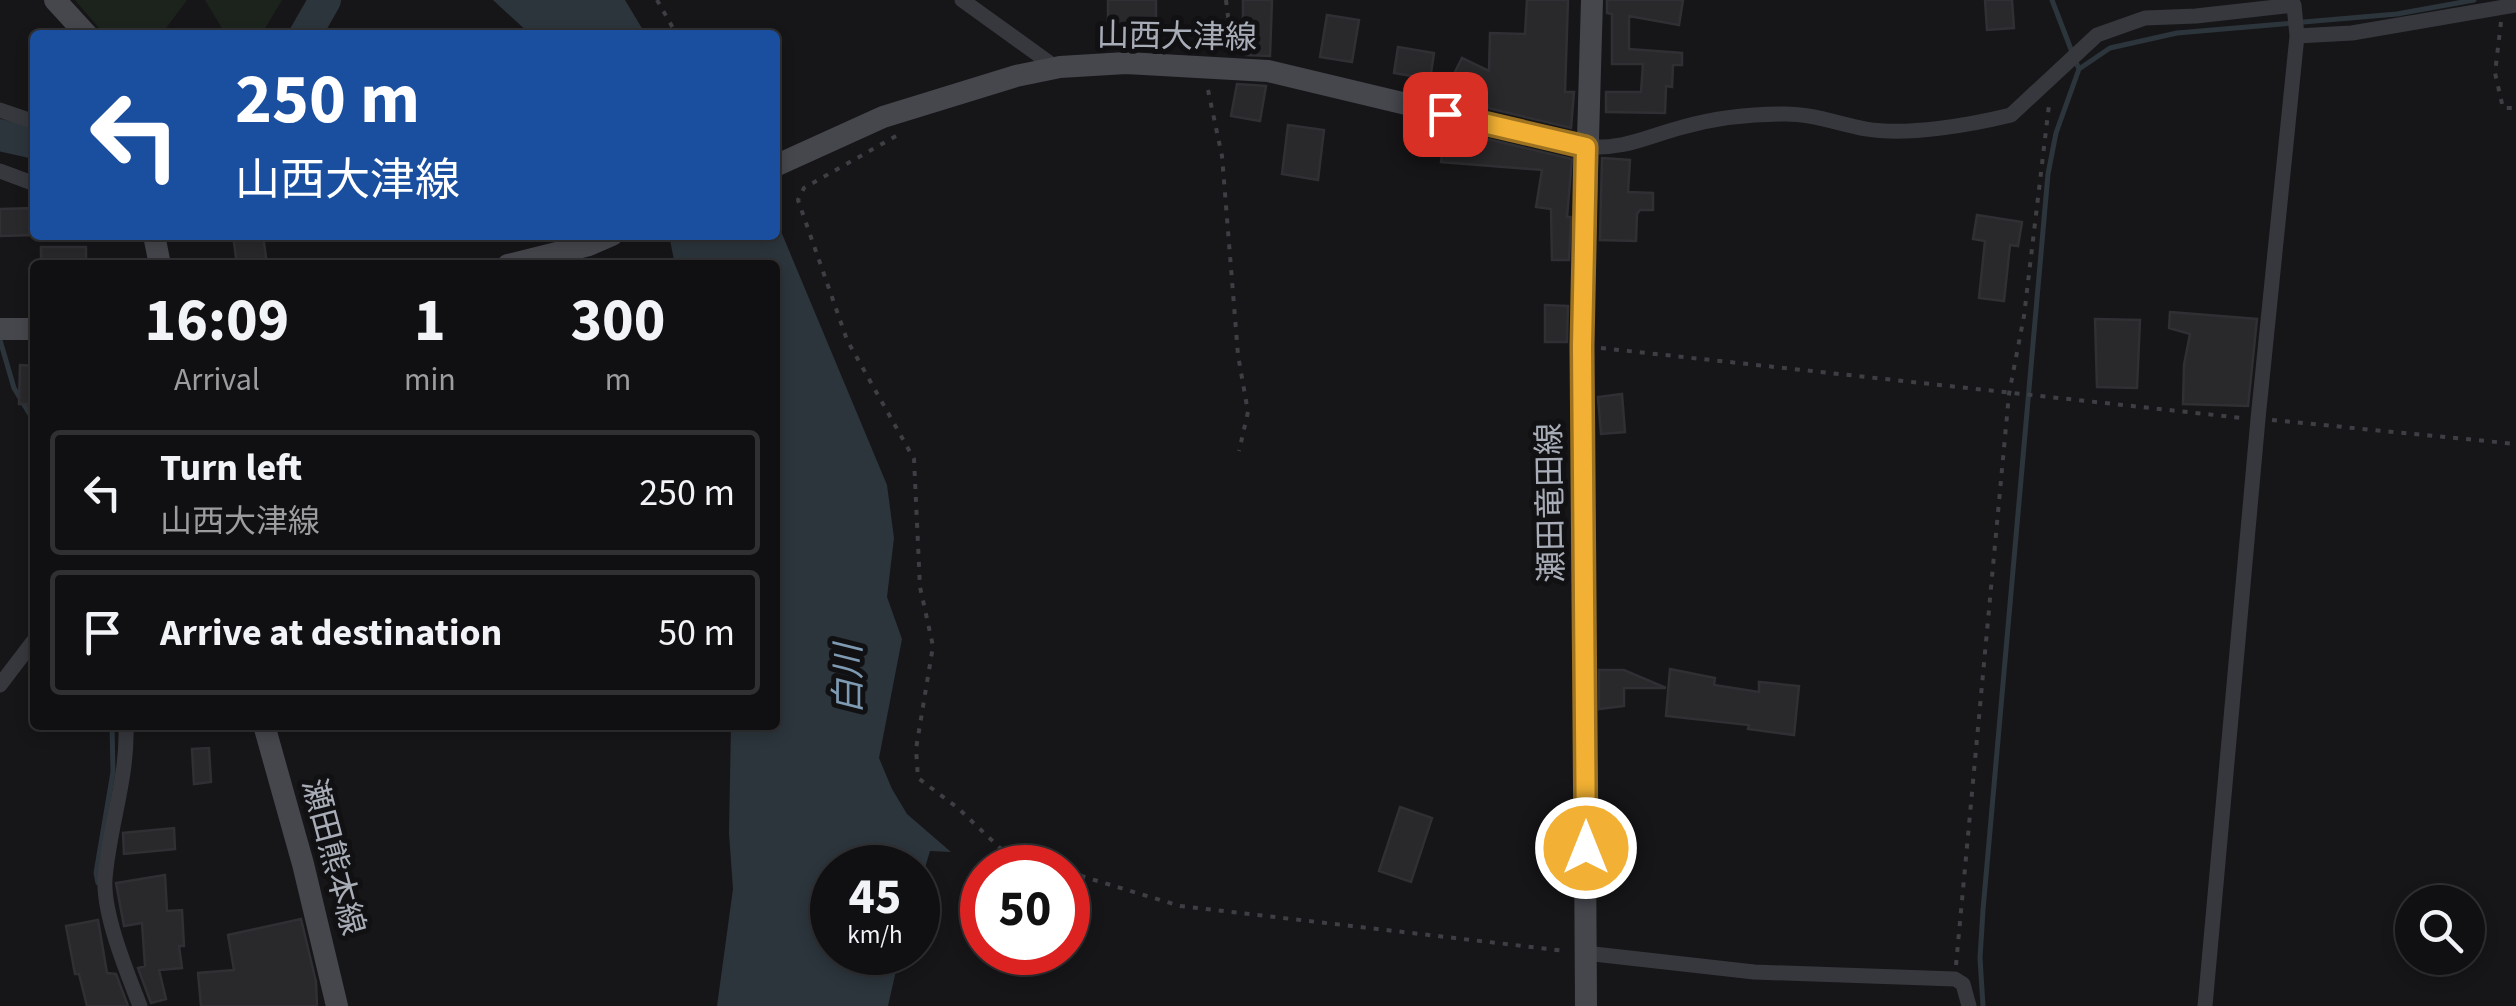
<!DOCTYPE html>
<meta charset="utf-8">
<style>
body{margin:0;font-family:"Source Sans 3","Noto Sans JP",sans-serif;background:#1e1e20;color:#f1f3f6;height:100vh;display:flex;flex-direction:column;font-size:38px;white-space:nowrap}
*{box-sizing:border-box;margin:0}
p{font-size:32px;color:#9c9d9f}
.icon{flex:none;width:55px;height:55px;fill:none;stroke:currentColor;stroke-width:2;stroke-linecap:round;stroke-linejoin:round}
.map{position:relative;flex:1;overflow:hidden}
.drawer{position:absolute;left:30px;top:260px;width:750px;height:470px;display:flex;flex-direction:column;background:#101012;border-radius:10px;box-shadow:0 5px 15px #0003,0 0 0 2px #303032}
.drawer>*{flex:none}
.guide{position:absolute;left:30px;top:30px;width:750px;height:210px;border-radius:10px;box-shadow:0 5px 15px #0003,0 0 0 2px #303032;background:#1a4fa0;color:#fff;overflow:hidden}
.fabs{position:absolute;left:2395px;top:885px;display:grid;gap:20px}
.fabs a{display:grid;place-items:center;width:90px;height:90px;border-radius:50%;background:#101012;box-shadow:0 5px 15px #0003,0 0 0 2px #303032;font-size:50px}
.speed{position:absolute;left:810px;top:845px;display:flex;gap:20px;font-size:50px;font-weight:700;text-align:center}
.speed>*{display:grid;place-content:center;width:130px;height:130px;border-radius:50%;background:#101012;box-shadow:0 5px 15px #0003,0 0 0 2px #303032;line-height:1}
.speed small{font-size:25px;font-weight:400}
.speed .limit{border:15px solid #d22;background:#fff;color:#111}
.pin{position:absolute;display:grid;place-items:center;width:85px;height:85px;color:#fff;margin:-42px;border-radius:20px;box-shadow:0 5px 15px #0006}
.me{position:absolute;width:110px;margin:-55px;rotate:0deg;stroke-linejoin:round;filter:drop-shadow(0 0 8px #0008)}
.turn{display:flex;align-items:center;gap:35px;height:210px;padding:0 40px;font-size:45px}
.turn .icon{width:130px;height:130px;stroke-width:2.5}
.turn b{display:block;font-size:70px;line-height:85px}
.eta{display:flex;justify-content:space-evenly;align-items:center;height:170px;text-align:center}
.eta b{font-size:60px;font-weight:700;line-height:70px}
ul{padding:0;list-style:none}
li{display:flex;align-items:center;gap:30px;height:125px;margin:0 20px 15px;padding:0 20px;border:5px solid #303032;border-radius:10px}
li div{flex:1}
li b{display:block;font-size:38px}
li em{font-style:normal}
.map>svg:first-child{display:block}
.green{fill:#1c231d}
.water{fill:#2c353c}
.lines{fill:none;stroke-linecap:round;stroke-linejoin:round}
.stream{stroke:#2c353c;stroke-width:5}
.river{stroke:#2c353c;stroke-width:32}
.building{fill:#29292c;stroke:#303034;stroke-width:2.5}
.path{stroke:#3d3f44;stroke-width:4;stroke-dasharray:5 8;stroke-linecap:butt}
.minor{stroke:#37383d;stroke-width:15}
.secondary{stroke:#45474d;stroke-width:22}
.route-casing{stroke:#9d7322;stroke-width:25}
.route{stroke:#f2b134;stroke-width:18}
.labels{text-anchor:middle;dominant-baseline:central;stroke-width:10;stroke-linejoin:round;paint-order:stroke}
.street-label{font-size:32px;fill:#a8adb8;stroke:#111113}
.water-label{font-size:35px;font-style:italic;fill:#7f9bb3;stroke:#111113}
</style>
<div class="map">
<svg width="2516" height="1006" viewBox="0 0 2516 1006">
<rect width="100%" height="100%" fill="#161618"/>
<path class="green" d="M75,0h112l-26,35h-56z
M205,0h77l-21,35h-35z"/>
<path class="water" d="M493,0h132l21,35h-115z
M775,217l112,268 7,53 -7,59 15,42 -23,119 13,31 15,25 44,38 -21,-1 -12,40v-23h-86v84l68,1 -12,53h-171l16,-117 -4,-56 2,-108h44v-460h-100l-6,-30h106z"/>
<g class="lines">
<path class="stream" d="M2052,0l20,52
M2079,69l31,-21 67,-15 220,-19 77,-14
M0,340l14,48 21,35
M98,883l-2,-10 17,-101 -1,-47
M1983,1006l-3,-48 3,-48 65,-736 8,-41 23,-64 -3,-7"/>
<path class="river" d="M305,35l20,-35
M0,135l35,8"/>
</g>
<path class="building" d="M1108,0h48v50l-48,-1z
M1243,0h29l-2,56 -24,-1 -3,-4z
M1527,0h41l-3,92h9l-3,36 -83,-20v-3l-40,-19 14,-28 27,13 1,-38 35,1z
M1607,0h76l-4,25 -50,-9v33l53,4v12h-9l-1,22 -6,-1 -1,27 -59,-1v-20h35l2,-28h-31v-50l-5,-1z
M1985,0h27l2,28 -27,2z
M1327,15l32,5 -7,42 -32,-5z
M1398,47l36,6 -6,41 -10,-3v-14l-24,-4z
M1237,84l29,2 -6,35 -29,-5z
M1288,125l36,5 -6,50 -36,-6z
M1445,129l127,30 -5,58h4l-2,43h-17l-1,-51 -15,-2 6,-37 -101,-8z
M1602,158l28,2 -2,32 25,1v17h-13l-3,4 -1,27 -36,-1z
M35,208v27l-35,1v-27z
M1977,215l45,7 -4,24 -8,-1 -6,56 -25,-3 6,-57 -12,-2z
M233,235h30l4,30h-30z
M41,247h45v18h-45z
M1545,305l23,1 -1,36h-22z
M2170,312l87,7 -9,87 -65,-2 1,-39 6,-31 -21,-6z
M2095,319l45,1 -3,68 -40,-1z
M20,365l15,1v38h-16z
M1622,394l3,38 -24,2 -3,-37z
M1670,669l45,9 -1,7 45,7v-10l40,4 -5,49 -46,-6 1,-4 -83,-9z
M1599,670h25l42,18h-42v18l-25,3z
M209,748l2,34 -17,2 -2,-35z
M1400,807l32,11 -21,64 -32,-11z
M174,828l1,21 -51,5 -1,-21z
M165,875l2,36 15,-1 2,36h-5l3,22 -23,2 7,29 -15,4 -13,-35 7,-2 -3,-43 -18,3 -8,-43z
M301,919l15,63 1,24h-116l-3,-33 36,-3 -6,-35z
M98,920l9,53 9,1 12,32h-41l-8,-32h-4l-9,-48z"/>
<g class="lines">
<path class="path" d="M657,0l20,35
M1226,0l4,33 -2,17
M2501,22l-6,51 8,35h13
M1208,90l14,66 16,199 10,57 -9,39
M896,136l-92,52 -6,12 49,140 67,119 6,128 13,59 -17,103 2,29 40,30 43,41 18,10 33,9
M1601,348l641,70
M2272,420l244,24
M1068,872l112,34 386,45
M1956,965l53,-571 15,-78 25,-211"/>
<path class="minor" d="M962,0l89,64 9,3
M2297,36l55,-3 164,-28
M0,110l35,12
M1586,147c41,2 59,-10 97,-20 32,-9 66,-13 99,-13 28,-1 57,10 84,15 42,7 104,-4 145,-14l86,-80 48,-17 51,-2 98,-11 3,31 -39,383 -53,587
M0,171l35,13
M0,685l35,-46
M126,725c2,53 -17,102 -21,154 -2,36 22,93 35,127
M1585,953l169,19 201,7 8,5 6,22"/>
<path class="secondary" d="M55,0l32,35
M775,166l108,-49 133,-41 44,-9 66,-4 142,8 318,76
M154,235l6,30
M508,265l81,-20 23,-10
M0,329h35
M264,725l39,139 34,142
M1586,1006l-4,-660 10,-346"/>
</g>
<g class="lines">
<g class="route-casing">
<path id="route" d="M1445,114l141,33 -4,199 4,502"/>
</g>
<use href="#route" class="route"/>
</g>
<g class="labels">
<g class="street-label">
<text transform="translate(1177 37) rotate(1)">山西大津線</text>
<text transform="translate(1551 503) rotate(-91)">瀬田竜田線</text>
<text transform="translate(333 857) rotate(75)">瀬田熊本線</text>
</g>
<g class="water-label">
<text transform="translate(849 679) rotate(-90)">白川</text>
</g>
</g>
</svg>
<div class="fabs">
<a><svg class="icon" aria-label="search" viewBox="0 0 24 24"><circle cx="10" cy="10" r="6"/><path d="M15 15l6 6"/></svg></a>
</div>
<div class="speed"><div>45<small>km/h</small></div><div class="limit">50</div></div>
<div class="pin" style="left:1445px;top:114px;background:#d93025"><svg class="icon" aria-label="arrive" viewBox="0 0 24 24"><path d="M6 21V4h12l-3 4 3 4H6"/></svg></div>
<svg class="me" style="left:1586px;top:848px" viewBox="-20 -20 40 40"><circle r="17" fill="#f2b134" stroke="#fff" stroke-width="3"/><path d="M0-11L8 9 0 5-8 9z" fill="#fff"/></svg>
<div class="guide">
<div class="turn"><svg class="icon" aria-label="left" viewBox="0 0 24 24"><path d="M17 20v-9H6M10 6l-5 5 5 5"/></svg><div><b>250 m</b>山西大津線</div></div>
</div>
<section class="drawer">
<div class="eta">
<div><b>16:09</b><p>Arrival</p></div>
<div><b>1</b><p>min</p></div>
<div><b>300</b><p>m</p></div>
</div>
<ul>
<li><svg class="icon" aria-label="left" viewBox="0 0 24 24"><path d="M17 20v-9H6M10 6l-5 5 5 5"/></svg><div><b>Turn left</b><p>山西大津線</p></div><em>250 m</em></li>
<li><svg class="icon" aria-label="arrive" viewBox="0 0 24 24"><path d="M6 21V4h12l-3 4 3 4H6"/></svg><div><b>Arrive at destination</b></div><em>50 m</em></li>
</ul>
</section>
</div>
